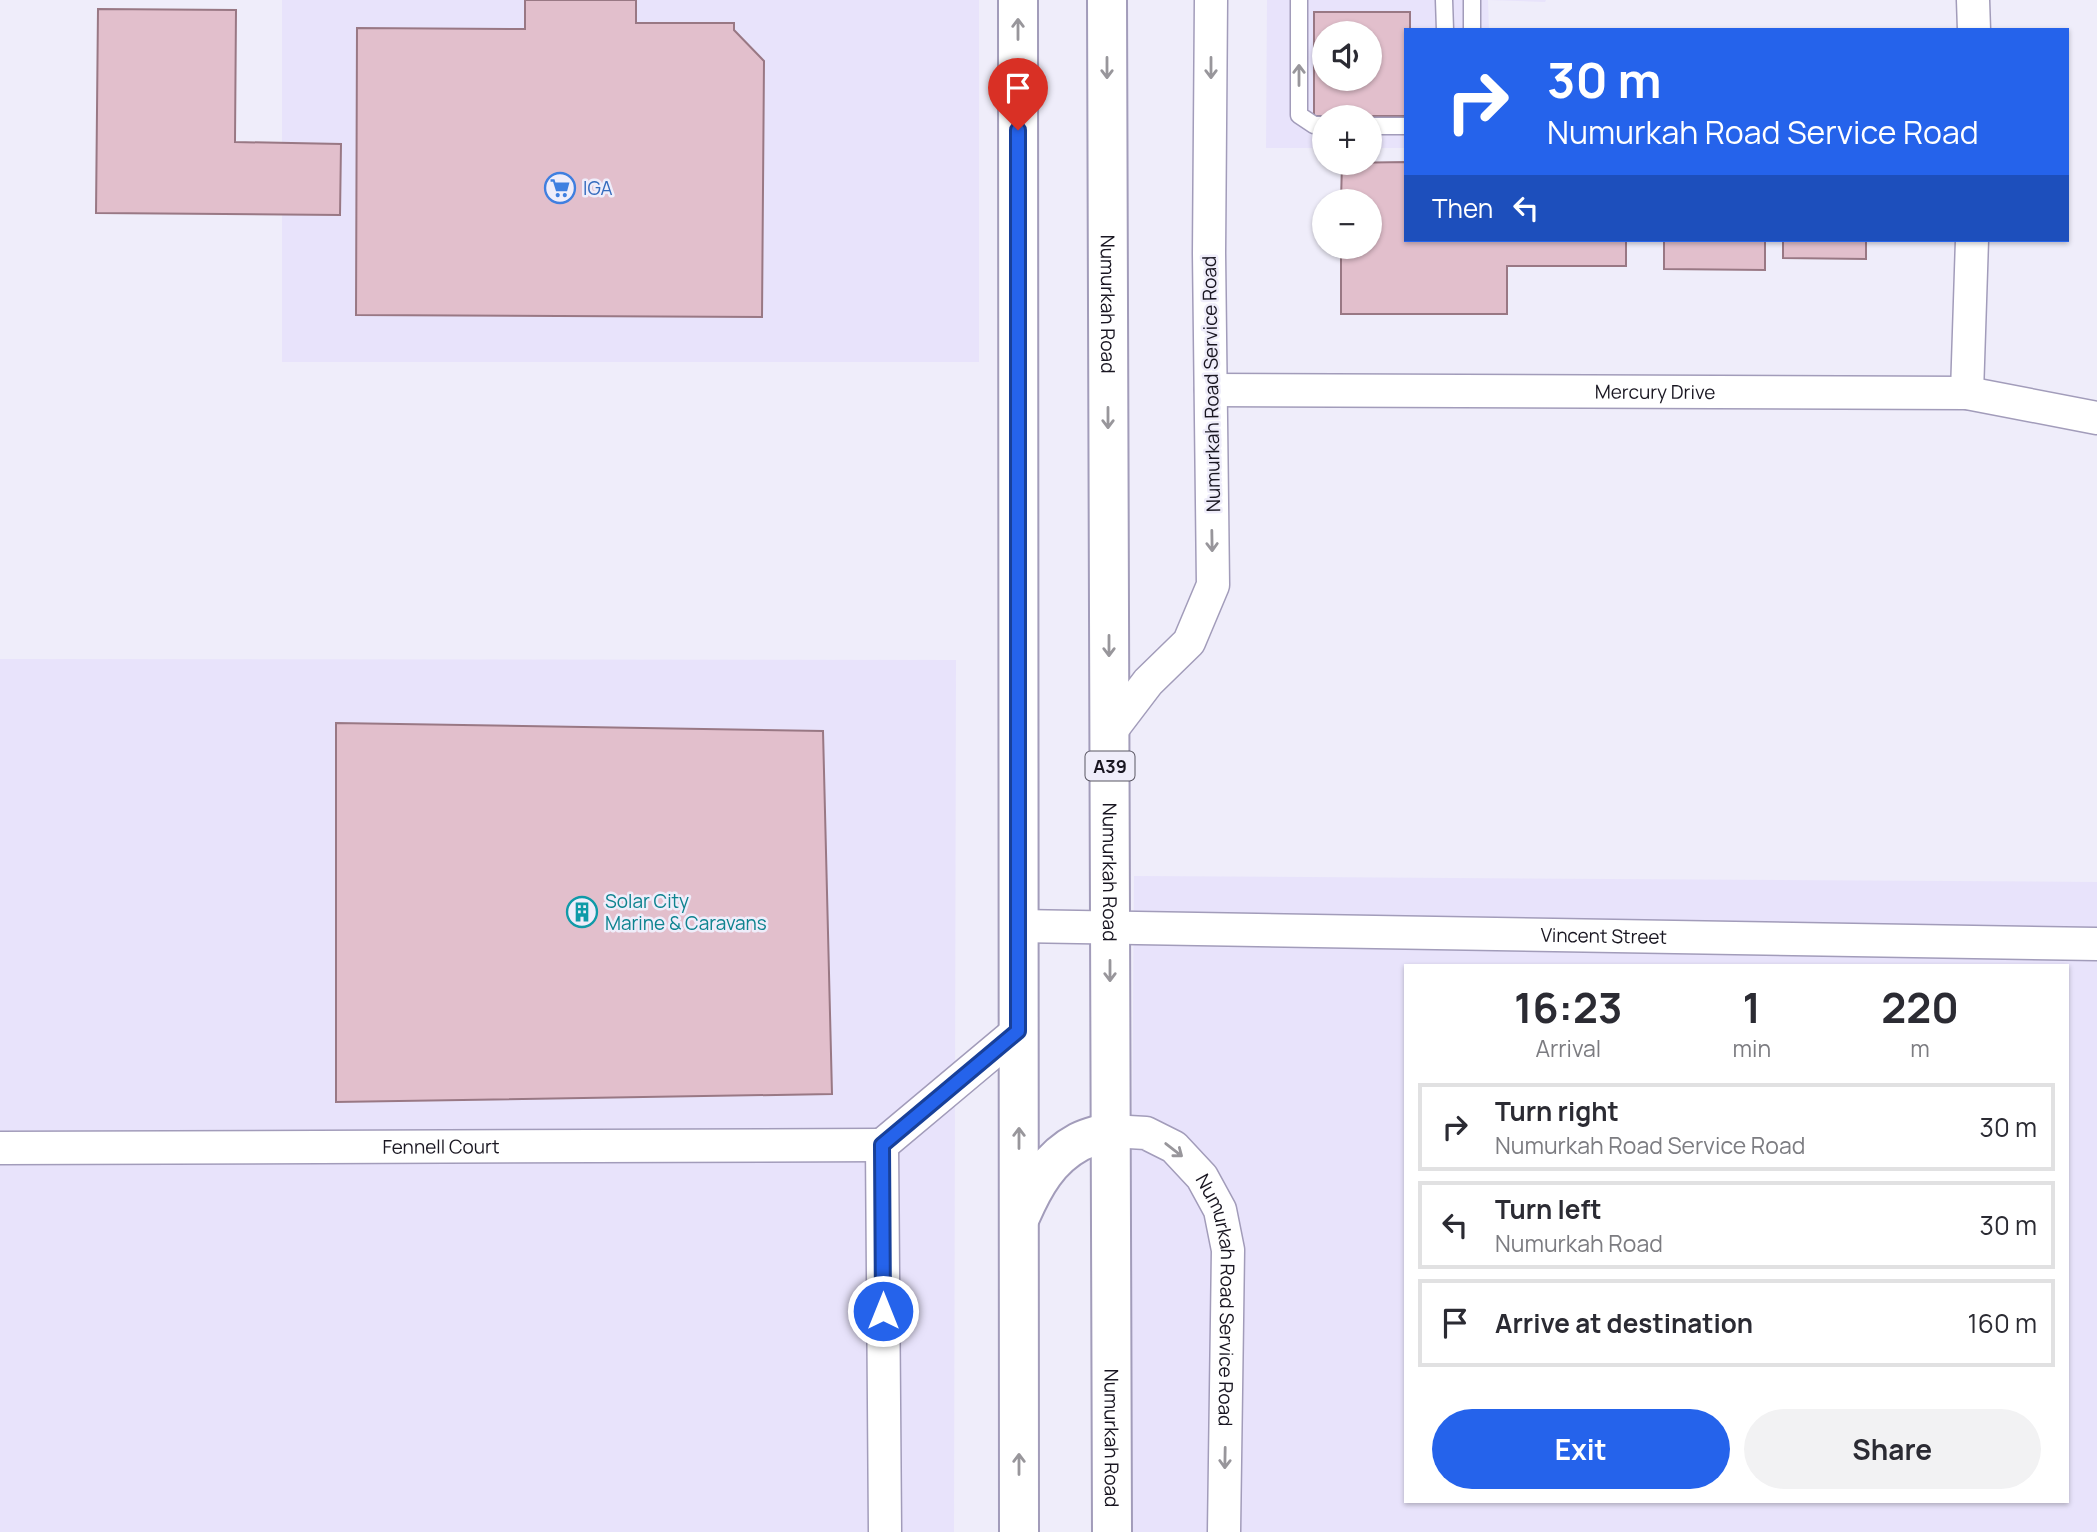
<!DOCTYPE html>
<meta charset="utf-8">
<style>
body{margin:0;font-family:Manrope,sans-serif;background:#f2f2f3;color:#2b2b33;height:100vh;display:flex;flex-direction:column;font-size:26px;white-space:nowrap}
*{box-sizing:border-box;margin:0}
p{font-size:23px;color:#7c7c81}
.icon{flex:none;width:38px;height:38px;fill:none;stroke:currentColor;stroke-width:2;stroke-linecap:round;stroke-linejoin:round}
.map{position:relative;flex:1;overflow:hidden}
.side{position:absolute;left:1404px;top:964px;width:665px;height:539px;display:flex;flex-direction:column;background:#fff;border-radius:0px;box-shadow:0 2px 5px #0004}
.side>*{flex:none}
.top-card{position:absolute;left:1404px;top:28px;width:665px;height:214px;border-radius:0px;box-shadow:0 2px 5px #0004;background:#2563eb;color:#fff;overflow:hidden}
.fabs{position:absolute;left:1312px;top:21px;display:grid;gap:14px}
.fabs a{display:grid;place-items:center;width:70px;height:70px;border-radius:50%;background:#fff;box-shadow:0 2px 5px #0004;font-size:35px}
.pin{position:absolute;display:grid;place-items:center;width:60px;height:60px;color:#fff;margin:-72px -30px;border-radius:50% 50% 50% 0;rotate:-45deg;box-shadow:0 0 7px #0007}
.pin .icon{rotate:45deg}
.me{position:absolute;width:77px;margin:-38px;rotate:0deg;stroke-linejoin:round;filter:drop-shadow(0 0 5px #0008)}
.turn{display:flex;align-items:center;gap:24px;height:147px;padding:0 28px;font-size:32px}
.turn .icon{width:91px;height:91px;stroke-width:2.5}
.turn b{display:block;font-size:49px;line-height:60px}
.then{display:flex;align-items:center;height:66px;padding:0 28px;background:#0003;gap:14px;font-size:26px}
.eta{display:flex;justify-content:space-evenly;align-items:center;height:119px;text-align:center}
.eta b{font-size:42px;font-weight:700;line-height:49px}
.cta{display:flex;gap:14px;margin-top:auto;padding:14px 28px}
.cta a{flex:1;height:80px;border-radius:42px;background:#2563eb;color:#fff;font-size:28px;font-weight:700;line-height:80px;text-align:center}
.cta a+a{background:#f2f2f3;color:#2b2b33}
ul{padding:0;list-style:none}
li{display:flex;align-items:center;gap:21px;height:88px;margin:0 14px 10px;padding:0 14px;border:4px solid #e1e1e2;border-radius:0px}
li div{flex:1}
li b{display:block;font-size:26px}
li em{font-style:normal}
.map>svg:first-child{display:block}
.built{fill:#e8e3fb;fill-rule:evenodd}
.building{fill:#e2bfcc;stroke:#997884;stroke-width:2;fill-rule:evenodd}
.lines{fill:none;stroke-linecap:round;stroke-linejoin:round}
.lane-casing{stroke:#a29cba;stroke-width:19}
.street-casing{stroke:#a29cba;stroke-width:35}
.highway-casing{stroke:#a29cba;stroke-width:42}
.lane{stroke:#fff;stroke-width:16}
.street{stroke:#fff;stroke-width:32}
.highway{stroke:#fff;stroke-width:38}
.oneway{stroke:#98969b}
.route-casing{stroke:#184099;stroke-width:18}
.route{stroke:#2563eb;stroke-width:12}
.labels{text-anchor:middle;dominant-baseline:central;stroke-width:5;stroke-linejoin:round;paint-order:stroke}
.shield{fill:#efedfa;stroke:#595662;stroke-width:2}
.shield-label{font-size:18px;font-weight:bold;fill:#191621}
.shop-label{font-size:19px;fill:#366cbe;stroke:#efedfa;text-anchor:start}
.street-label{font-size:19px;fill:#191621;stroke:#efedfa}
.culture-label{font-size:19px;fill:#0d838f;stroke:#efedfa;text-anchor:start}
</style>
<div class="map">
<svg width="2097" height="1532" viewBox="0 0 2097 1532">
<rect width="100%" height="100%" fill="#efedfa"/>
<path class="built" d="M282,0h697v362h-697z
M1267,0h279l-1,2 -57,-2 1,30h-84v118h-35v-31h-45v31h-59zM1325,33h45v46h-45z
M0,659l956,1 -2,872h-954z
M1134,876l963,6v650h-968zM1405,966h662v536h-662z"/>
<path class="building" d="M525,0h111v23h98v7l30,31 -2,256 -406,-2 1,-287 168,1z
M98,9l138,1 -1,132 106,2 -1,71 -244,-2z
M1314,12h96v18h-5v86h-91zM1325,33h45v46h-45z
M1405,162v78h221v26h-119v48h-166v-67h29v-46h-29l1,-38z
M1664,240h101v30l-101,-1z
M1783,240h83v19l-83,-1z
M336,723l487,8 9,363 -496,8z"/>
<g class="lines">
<g class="lane-casing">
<path id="lane" d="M1299,0v115l15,10h11
M1444,0l1,30
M1472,30v-30
M1370,126h35"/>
</g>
<g class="street-casing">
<g id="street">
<path d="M1973,0l1,30"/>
<path id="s1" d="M1211,390l756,3 130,25"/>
<path d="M1967,393l5,-153"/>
<path d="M1110,732l38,-50 41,-40 24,-57 -4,-332 2,-253"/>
<path id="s2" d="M1018,926l1079,18"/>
<path id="s3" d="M1111,1131l35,2 28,14 28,30 18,33 8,40 -4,282"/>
<path d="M882,1145l3,387"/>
<path d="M882,1145l136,-114"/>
<path id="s4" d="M0,1148l882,-3"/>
</g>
</g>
<g class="highway-casing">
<g id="highway">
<path d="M1018,0l1,1532"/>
<path id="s5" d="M1107,0l5,1532"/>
<path d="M1021,1215c13,-30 28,-57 58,-73 9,-5 21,-7 32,-11"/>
</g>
</g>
<use href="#lane" class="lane"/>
<use href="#street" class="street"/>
<use href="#highway" class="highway"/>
</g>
<defs><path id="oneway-shaft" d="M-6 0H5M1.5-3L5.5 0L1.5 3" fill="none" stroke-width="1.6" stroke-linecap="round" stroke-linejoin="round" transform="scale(1.75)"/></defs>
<g class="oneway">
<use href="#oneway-shaft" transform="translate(1018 29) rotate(-90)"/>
<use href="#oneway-shaft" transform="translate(1107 68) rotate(90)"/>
<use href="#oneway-shaft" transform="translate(1211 68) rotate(90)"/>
<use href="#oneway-shaft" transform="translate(1299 75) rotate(-90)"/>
<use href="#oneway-shaft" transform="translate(1108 418) rotate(90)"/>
<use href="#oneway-shaft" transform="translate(1212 541) rotate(89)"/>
<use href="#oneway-shaft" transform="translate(1109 646) rotate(90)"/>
<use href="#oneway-shaft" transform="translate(1110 971) rotate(90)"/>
<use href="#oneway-shaft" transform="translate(1019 1138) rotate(-90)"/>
<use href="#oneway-shaft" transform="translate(1174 1150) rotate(38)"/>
<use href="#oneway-shaft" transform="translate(1225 1458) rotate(91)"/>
<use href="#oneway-shaft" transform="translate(1019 1464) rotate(-90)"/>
</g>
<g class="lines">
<g class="route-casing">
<path id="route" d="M883,1311l-1,-166 136,-114v-901"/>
</g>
<use href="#route" class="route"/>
</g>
<defs>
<g id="supermarket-ring" transform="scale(1.575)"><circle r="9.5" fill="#efedfa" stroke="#3f7fe0" stroke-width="1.5"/><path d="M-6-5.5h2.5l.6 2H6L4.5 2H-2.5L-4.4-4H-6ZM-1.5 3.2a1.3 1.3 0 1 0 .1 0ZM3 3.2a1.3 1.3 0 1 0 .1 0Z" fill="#3f7fe0"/></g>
<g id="building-ring" transform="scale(1.575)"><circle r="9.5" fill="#efedfa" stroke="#0f9aa8" stroke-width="1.5"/><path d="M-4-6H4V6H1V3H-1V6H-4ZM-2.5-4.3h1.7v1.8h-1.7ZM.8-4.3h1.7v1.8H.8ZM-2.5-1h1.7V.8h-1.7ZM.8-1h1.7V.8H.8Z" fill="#0f9aa8"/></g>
</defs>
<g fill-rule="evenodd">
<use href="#supermarket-ring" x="560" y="188"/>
<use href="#building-ring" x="582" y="912"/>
</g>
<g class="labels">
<rect class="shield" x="1085.5" y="751.5" width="49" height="29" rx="5"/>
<g class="shield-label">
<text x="1110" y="766">A39</text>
</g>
<g class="shop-label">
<text x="583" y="188">IGA</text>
</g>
<g class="street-label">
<text stroke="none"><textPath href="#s5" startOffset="304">Numurkah Road</textPath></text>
<text transform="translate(1211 384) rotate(-91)">Numurkah Road Service Road</text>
<text stroke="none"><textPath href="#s1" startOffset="444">Mercury Drive</textPath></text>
<text stroke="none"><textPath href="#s5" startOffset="872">Numurkah Road</textPath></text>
<text stroke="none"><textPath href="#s2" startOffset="586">Vincent Street</textPath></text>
<text stroke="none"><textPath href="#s4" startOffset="441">Fennell Court</textPath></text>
<text stroke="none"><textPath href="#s3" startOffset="234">Numurkah Road Service Road</textPath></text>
<text stroke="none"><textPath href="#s5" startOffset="1438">Numurkah Road</textPath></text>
</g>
<g class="culture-label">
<text x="605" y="901">Solar City<tspan x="605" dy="22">Marine &amp; Caravans</tspan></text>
</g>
</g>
</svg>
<div class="fabs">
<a><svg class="icon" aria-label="sound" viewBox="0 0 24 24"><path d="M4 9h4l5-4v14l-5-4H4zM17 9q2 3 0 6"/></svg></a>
<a>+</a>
<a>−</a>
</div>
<div class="pin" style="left:1018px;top:130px;background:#d93025"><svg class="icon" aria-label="arrive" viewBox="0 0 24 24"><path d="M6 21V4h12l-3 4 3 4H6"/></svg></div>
<svg class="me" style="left:883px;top:1311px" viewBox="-20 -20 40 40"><circle r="17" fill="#2563eb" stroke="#fff" stroke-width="3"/><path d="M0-11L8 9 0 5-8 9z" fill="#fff"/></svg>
<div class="top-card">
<div class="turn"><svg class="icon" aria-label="right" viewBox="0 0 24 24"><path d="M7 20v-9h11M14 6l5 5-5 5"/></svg><div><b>30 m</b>Numurkah Road Service Road</div></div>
<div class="then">Then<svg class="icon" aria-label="left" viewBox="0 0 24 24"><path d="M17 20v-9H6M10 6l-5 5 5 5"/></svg></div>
</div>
<section class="side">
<div class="eta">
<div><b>16:23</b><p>Arrival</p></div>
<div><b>1</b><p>min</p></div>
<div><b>220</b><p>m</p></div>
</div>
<ul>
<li><svg class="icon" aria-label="right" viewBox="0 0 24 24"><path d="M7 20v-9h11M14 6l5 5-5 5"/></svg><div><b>Turn right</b><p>Numurkah Road Service Road</p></div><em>30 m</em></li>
<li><svg class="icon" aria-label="left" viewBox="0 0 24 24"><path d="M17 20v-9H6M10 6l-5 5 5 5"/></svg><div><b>Turn left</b><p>Numurkah Road</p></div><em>30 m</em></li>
<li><svg class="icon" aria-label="arrive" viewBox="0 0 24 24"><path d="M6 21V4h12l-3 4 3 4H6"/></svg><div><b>Arrive at destination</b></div><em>160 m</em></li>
</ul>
<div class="cta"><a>Exit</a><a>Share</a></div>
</section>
</div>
